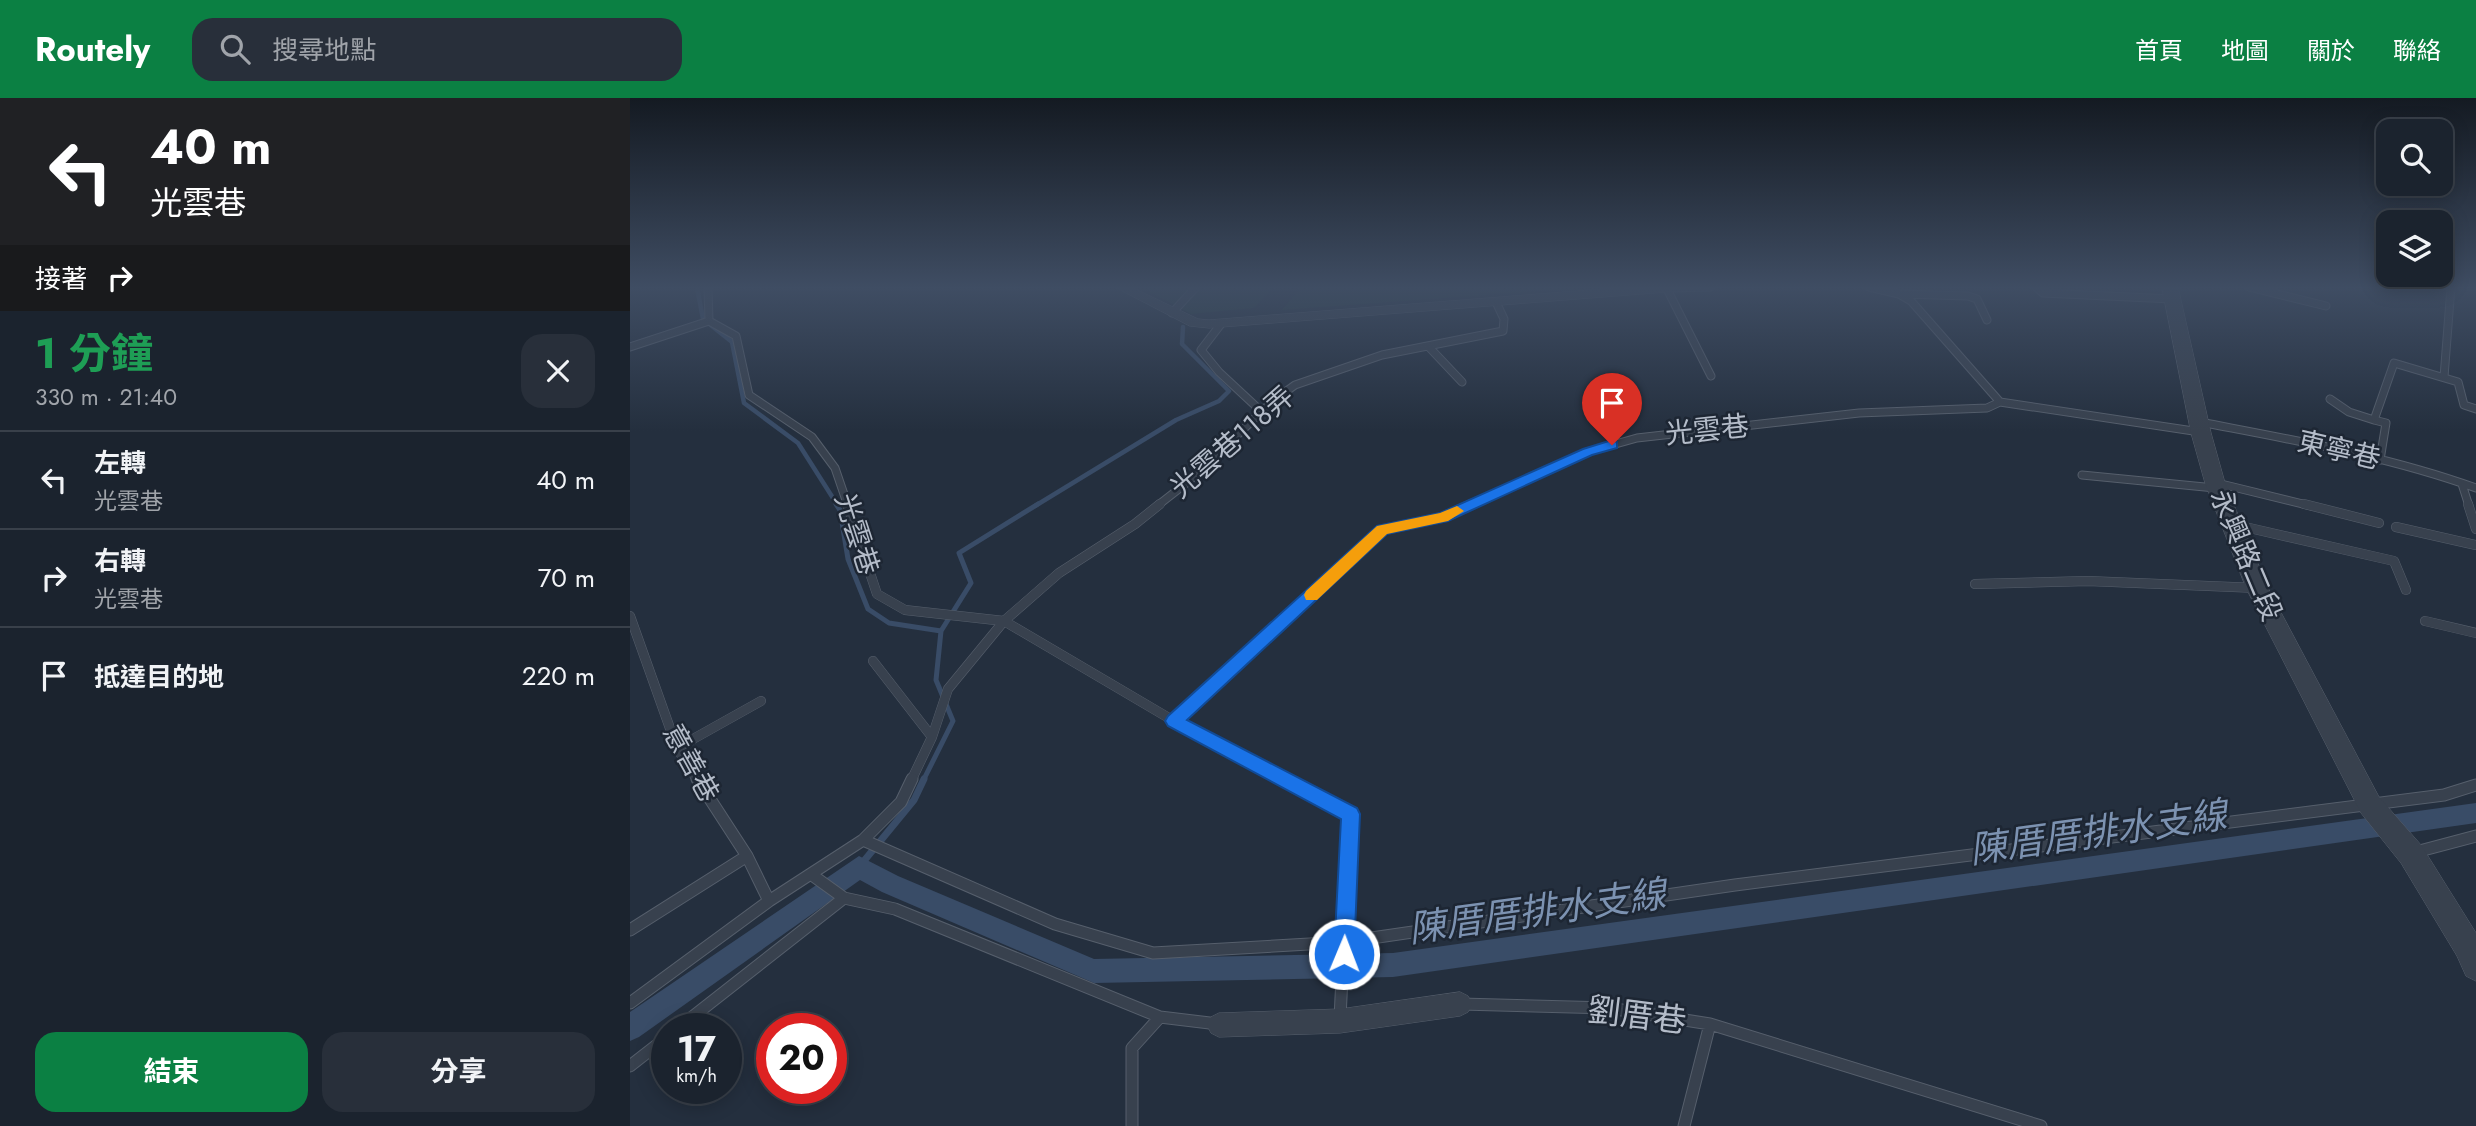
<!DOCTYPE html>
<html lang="zh-TW">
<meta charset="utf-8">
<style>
body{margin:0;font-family:Jost,"Noto Sans TC",sans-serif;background:#282f3a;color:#f1f3f6;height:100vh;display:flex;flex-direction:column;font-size:26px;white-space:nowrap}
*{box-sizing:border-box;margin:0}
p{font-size:23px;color:#a0a4aa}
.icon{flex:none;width:38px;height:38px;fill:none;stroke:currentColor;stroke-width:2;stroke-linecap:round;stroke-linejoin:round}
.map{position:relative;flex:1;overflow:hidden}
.sheet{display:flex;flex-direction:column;background:#1b232e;width:630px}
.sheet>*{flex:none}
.hud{background:#202124;color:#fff;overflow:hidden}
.buttons{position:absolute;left:1746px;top:21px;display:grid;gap:14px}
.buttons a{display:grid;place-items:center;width:77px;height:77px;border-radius:14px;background:#1b232e;box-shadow:0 4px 18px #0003,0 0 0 2px #39404a;font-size:35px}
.speed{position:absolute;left:21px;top:915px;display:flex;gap:14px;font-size:35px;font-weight:700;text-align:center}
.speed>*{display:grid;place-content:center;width:91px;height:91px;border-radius:50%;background:#1b232e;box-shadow:0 4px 18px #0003,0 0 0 2px #39404a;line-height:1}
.speed small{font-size:18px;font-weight:400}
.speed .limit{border:10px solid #d22;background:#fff;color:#111}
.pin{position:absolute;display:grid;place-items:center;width:60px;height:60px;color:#fff;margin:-72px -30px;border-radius:50% 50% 50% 0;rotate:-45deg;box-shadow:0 0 7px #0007}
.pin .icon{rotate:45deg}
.me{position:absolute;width:77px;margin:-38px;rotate:1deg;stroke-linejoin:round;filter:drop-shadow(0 0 5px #0008)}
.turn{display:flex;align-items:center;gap:24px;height:147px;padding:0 35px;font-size:32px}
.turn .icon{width:91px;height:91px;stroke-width:2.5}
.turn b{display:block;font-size:49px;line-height:60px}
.then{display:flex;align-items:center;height:66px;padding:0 35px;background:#0003;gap:14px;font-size:26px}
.round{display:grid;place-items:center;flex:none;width:74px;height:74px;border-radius:21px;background:#282f3a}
.summary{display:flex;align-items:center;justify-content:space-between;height:119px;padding:0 35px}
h1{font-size:42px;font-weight:700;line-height:52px;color:#1e9e55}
.cta{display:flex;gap:14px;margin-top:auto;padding:14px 35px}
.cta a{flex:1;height:80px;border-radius:21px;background:#0b8043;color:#fff;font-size:28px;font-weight:700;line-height:80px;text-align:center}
.cta a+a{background:#282f3a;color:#f1f3f6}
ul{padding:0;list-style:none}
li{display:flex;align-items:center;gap:21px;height:98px;padding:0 35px;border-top:2px solid #39404a}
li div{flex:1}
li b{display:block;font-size:26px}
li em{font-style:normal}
header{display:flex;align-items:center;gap:42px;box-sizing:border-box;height:98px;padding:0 35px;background:#0b8043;color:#fff}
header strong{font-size:33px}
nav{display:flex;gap:38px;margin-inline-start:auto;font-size:24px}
.search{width:490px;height:63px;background:#282f3a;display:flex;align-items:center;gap:18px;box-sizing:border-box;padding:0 24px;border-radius:21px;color:#a0a4aa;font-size:26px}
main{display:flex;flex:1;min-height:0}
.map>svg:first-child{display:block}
.green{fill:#263c3f}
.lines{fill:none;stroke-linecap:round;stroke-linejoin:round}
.stream-far2{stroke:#394c67;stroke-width:4.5}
.stream-far1{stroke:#394c67;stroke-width:5}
.stream{stroke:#394c67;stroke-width:7}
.canal{fill:#394c67;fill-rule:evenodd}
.service-far2-casing{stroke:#565f6c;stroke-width:9}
.service-far1-casing{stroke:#565f6c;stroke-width:10}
.service-casing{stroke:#565f6c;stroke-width:13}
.minor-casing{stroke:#565f6c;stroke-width:1}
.tertiary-casing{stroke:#565f6c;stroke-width:1}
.service-far2{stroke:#38414e;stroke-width:7}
.service-far1{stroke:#38414e;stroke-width:9}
.service{stroke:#38414e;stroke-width:11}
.minor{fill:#38414e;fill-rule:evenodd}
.tertiary{fill:#38414e;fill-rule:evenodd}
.route{fill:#1a73e8;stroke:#114b97;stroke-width:2}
.slow{fill:#f59e0b}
.labels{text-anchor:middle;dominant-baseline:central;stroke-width:5;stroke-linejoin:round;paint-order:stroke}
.street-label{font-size:28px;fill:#b4bcc9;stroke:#1d2633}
.near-street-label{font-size:33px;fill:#b4bcc9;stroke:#1d2633}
.near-water-label{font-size:37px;font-style:italic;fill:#7c92b1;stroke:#1d2633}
</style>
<header>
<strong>Routely</strong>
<div class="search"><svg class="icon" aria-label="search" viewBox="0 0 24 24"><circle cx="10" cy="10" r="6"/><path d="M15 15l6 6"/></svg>搜尋地點</div>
<nav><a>首頁</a><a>地圖</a><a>關於</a><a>聯絡</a></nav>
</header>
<main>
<section class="sheet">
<div class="hud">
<div class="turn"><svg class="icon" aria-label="left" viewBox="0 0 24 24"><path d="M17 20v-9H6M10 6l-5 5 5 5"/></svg><div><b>40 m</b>光雲巷</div></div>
<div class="then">接著<svg class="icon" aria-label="right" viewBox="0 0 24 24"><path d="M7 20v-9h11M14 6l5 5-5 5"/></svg></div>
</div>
<div class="summary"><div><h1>1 分鐘</h1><p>330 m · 21:40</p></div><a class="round"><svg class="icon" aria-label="close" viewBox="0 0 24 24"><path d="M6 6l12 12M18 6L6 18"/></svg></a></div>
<ul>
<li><svg class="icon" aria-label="left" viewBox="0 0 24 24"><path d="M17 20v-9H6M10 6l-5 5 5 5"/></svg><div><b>左轉</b><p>光雲巷</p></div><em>40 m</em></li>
<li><svg class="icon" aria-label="right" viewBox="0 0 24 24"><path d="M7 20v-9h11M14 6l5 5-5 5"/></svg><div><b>右轉</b><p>光雲巷</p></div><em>70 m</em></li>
<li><svg class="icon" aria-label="arrive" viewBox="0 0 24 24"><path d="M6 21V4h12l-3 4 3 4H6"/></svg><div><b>抵達目的地</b></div><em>220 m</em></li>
</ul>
<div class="cta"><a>結束</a><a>分享</a></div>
</section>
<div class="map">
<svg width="1846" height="1028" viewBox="0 0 1846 1028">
<rect width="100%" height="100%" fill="#242f3e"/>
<path class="green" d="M511,189h133l-20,21 -63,6z
M671,189h291l-310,23z"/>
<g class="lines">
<path class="stream-far2" d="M67,189l6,32 29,23 12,61 54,40 40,63
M405,408l141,-86 43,-19 10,-10 -47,-47 1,-17"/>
<path class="stream-far1" d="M206,406l4,6 8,49 20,50 21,14 52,8 -5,49 17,41 -30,60
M311,533l30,-48 -12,-30 79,-49"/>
<path class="stream" d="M229,769l55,-67 10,-21"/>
<path class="canal" d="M1846,705v20l-1083,154 -299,6 -212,-91 -22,-12 -221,157 -9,4v-29l229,-156 39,20 196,83 299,-6z"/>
<g class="service-far2-casing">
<path id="service-far2" d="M78,189l1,34 27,15 13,59 63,42 23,31 13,38
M1036,189l45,89
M1239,189l30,7 12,7 89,101
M1406,189l7,6 129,6
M1619,189l77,19
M1036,190l45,-1
M1271,196l67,2 9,3 10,21
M542,215l24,-26
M591,226l-20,26 18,22 43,40
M798,248l34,36
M0,249l79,-26
M1814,279l7,-90
M1700,301l19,13 25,8
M1570,324c93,18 187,34 276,66
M1750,362l6,-37 -12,-3 20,-57 64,19 6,23 12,4
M1452,377l133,13
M1587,385l94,23
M1832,386l7,22
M527,408l32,-25 85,-81 21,-15 87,-30 121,-24 1,-12 -8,-17
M837,408l120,-54 50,-14 222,-25 128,-5 13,-6 200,30"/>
</g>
<g class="service-far1-casing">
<path id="service-far1" d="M217,406l30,90 28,16 99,11 170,100
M1674,406l75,19
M1838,406l8,25
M1602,426l162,37 12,29
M1766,429l80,18
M1345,486l113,-3 169,7
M0,518l47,132 21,33
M1795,523l51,12
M243,563l59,76
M47,650l84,-47
M281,683l21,-44 16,-48 56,-68 55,-48 76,-49 25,-20
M657,683l-113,-60 209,-191 60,-13 28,-13"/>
</g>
<g class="service-casing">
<path id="service" d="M67,681l50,77 22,45
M654,681l66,35 -10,204
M233,742l38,-38 11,-23
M1782,755l64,-17
M182,777l32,23 51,11 265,108 58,7
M0,832l117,-74
M0,905l139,-102 94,-61 192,84 98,29 191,-11 391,-57 709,-90 32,-10
M831,906l148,4 101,16 331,102
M47,931l167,-131
M0,968l37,-29
M502,1028v-78l28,-31
M1054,1028l26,-102"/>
</g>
<g class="minor-casing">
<path id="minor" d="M485,189h16l67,32 11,1 419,-33 44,1 -6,4 -457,36 -19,-2z
M830,894l8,4 4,8 -4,8 -8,4 -120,17 -121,4 -8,-4 -4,-8 4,-8 8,-4 121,-4z"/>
</g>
<g class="tertiary-casing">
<path id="tertiary" d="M1532,189h16l33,146 14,50 43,105 111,209 42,48 55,88v48l-10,-5 -9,-20 -56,-93 -40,-50 -115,-225 -41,-105 -14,-50z"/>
</g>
<use href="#service-far2" class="service-far2"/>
<use href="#service-far1" class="service-far1"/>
<use href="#service" class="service"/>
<use href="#minor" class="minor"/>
<use href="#tertiary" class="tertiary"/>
</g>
<linearGradient id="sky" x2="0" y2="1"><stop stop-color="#141a22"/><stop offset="0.57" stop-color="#3f4d63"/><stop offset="1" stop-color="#3f4d63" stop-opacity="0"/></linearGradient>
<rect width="1846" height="333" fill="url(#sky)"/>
<path class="route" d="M982,342l5,2v6l-25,7 -144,66 -61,13 -200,186 170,88 3,6 -6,140 -3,7 -7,3 -7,-3 -3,-7 7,-135 -173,-93 -3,-5 3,-5 209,-190 63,-13 143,-64z"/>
<path class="slow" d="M827,408l7,5 -16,10 -61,13 -70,66h-11l-2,-5 2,-4 71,-65 63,-13z"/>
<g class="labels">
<g class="street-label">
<text transform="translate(1077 332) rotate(-6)">光雲巷</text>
<text transform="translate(602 344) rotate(-41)">光雲巷118弄</text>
<text transform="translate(1709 352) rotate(13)">東寧巷</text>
<text transform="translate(227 436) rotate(72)">光雲巷</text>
<text transform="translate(1616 457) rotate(67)">永興路二段</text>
<text transform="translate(61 665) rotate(61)">意善巷</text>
</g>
<g class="near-street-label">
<text transform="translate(1007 917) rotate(7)">劉厝巷</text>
</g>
<g class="near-water-label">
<text transform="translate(1468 734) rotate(-8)">陳厝厝排水支線</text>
<text transform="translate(907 813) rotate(-8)">陳厝厝排水支線</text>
</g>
</g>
</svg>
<div class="buttons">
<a><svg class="icon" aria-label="search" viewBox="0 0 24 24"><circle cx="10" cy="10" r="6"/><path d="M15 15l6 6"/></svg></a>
<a><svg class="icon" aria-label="layers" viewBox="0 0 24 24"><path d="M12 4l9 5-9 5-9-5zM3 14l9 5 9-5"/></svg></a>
</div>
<div class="speed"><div>17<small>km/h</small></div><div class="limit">20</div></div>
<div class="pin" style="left:982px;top:347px;background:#d93025"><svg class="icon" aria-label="arrive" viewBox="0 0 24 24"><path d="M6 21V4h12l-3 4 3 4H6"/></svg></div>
<svg class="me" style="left:714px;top:856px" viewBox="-20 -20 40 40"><circle r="17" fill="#1a73e8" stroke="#fff" stroke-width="3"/><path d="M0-11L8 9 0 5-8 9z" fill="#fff"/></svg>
</div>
</main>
